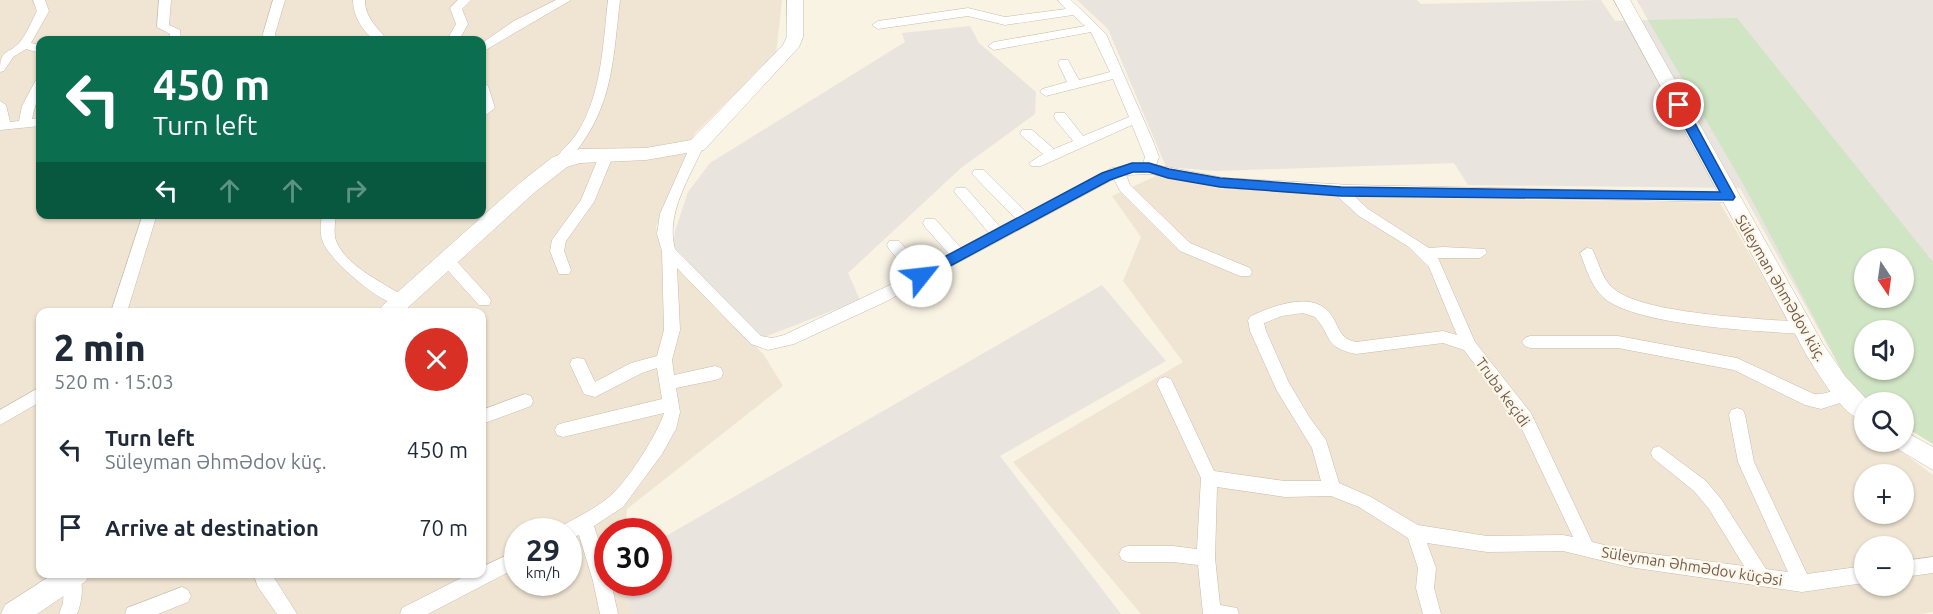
<!DOCTYPE html>
<meta charset="utf-8">
<style>
body{margin:0;font-family:Ubuntu,sans-serif;background:#f2f2f3;color:#1f2937;height:100vh;display:flex;flex-direction:column;font-size:22px;white-space:nowrap}
*{box-sizing:border-box;margin:0}
p{font-size:20px;color:#747a83}
.icon{flex:none;width:33px;height:33px;fill:none;stroke:currentColor;stroke-width:2;stroke-linecap:round;stroke-linejoin:round}
.map{position:relative;flex:1;overflow:hidden}
.details{position:absolute;left:36px;top:308px;width:450px;height:270px;display:flex;flex-direction:column;background:#fff;border-radius:12px;box-shadow:0 2px 4px #0004}
.details>*{flex:none}
.top-card{position:absolute;left:36px;top:36px;width:450px;height:183px;border-radius:12px;box-shadow:0 2px 4px #0004;background:#0b6e4f;color:#fff;overflow:hidden}
.needle{width:39px;rotate:167deg}
.fabs{position:absolute;left:1854px;top:248px;display:grid;gap:12px}
.fabs a{display:grid;place-items:center;width:60px;height:60px;border-radius:50%;background:#fff;box-shadow:0 2px 4px #0004;font-size:30px}
.speed{position:absolute;left:504px;top:518px;display:flex;gap:12px;font-size:30px;font-weight:700;text-align:center}
.speed>*{display:grid;place-content:center;width:78px;height:78px;border-radius:50%;background:#fff;box-shadow:0 2px 4px #0004;line-height:1}
.speed small{font-size:15px;font-weight:400}
.speed .limit{border:9px solid #d22;background:#fff;color:#111}
.pin{position:absolute;display:grid;place-items:center;width:51px;height:51px;color:#fff;margin:-26px;border:3px solid #fff;border-radius:50%;box-shadow:0 2px 6px #0007}
.me{position:absolute;width:66px;margin:-33px;rotate:61deg;stroke-linejoin:round;filter:drop-shadow(0 0 4px #0008)}
.turn{display:flex;align-items:center;gap:21px;height:126px;padding:0 18px;font-size:27px}
.turn .icon{width:78px;height:78px;stroke-width:2.5}
.turn b{display:block;font-size:42px;line-height:51px}
.lanes{display:flex;align-items:center;height:57px;padding:0 18px;background:#0003;justify-content:center;gap:30px;direction:ltr}
.lanes .off{opacity:.35}
.round{display:grid;place-items:center;flex:none;width:63px;height:63px;border-radius:32px;background:#f2f2f3}
.headline{display:flex;align-items:center;justify-content:space-between;height:102px;padding:0 18px}
h1{font-size:36px;font-weight:800;line-height:45px}
ul{padding:0;list-style:none}
li{display:flex;align-items:center;gap:18px;height:78px;padding:0 18px}
li div{flex:1}
li b{display:block;font-size:22px}
li em{font-style:normal}
.map>svg:first-child{display:block}
.residential{fill:#f0e5d3;fill-rule:evenodd}
.industrial{fill:#e9e4de;fill-rule:evenodd}
.green{fill:#cfe5c4;fill-rule:evenodd}
.lines{fill:none;stroke-linecap:round;stroke-linejoin:round}
.street-casing{stroke:#c9bbac;stroke-width:1}
.secondary-casing{stroke:#ccbcaa;stroke-width:1}
.street{fill:#fff;fill-rule:evenodd}
.secondary{fill:#fff;fill-rule:evenodd}
.route{fill:#1a73e8;stroke:#114b97;stroke-width:1.5}
.labels{text-anchor:middle;dominant-baseline:central;stroke-width:4.5;stroke-linejoin:round;paint-order:stroke}
.street-label{font-size:15px;fill:#6f5b4d;stroke:#fdf7ea}
</style>
<div class="map">
<svg width="1933" height="614" viewBox="0 0 1933 614">
<rect width="100%" height="100%" fill="#f9f3e4"/>
<path class="residential" d="M0,0h782l-6,54 -81,79 -39,94 8,38 13,1 87,89 19,31 -156,123 -2,22h-17v51h12l13,32h-633zM40,40h442v174h-442zM40,312h442v261h-442zM518,531h50v51h-50z
M1158,175l65,14 167,8 330,6 106,182 38,39v17h23l46,34v137l-11,2h-781l-128,-152 170,-100 -60,-81 18,-44 -29,-41zM1864,474h40v39h-40zM1864,546h40v39h-40z"/>
<path class="industrial" d="M1077,0h340l4,4 180,-4 14,21 33,-1 -11,-20h296v444l-29,-18v-24l-55,-18 -109,-196 -272,-3 -14,-22 -238,8 -50,-4 -58,-138zM1864,258h40v39h-40zM1864,330h40v39h-40z
M970,26l9,17 57,49 -1,22 -74,54 -113,105 12,27 -98,38 -89,-92 2,-15 13,-39 22,-29 195,-121 -3,-9z
M1102,285l64,76 -166,95 121,158h-488l-13,-32h38l1,-42z"/>
<path class="green" d="M1737,18l196,244v182l-29,-18v-24h-35l-20,-18 -103,-195 -98,-169zM1864,258h40v39h-40zM1864,330h40v39h-40z"/>
<g class="lines">
<g class="street-casing">
<path id="street" d="M33,0h12l4,11 -18,32 9,2v8l-14,-4 -13,8 -9,14 -4,1c0,-24 7,-16 20,-30 7,-9 12,-21 17,-31z
M159,0h12l-2,25 11,5 1,10h-12l1,-6 -13,-7z
M273,0h12l-10,34 1,6h-12l-1,-6z
M353,0h12c0,19 13,27 22,40h-13c-12,-10 -21,-24 -21,-40z
M458,0h13l-9,9 6,15 -9,16h-12l9,-16 -6,-16z
M556,0h15l-89,52v-9l32,-22z
M608,0h12c-8,68 -7,111 -55,165h-10l-2,-3c8,-12 19,-20 26,-32 23,-39 24,-86 29,-130z
M1058,0h13l35,34 47,107 6,16 -3,8 69,13 126,7 382,8 2,4 -7,5 -375,-7 15,14 61,39 14,-1 42,2 2,4 -7,5h-42l37,84 56,71 61,129 37,9 115,15 -35,-57 -15,-18 -41,-33 -2,-5 2,-5 6,-2 47,35 15,18 45,70 22,3 -50,-110 -9,-47 2,-5 6,-2 6,2 2,5 9,47 53,112 57,-8v17l-62,9 -173,-25 -66,-16 -76,1 -60,-9 9,25 -2,20 7,26h-18l-7,-26 2,-20 -10,-30 -49,-31 -28,-11 -46,1 -68,-10 -2,71 5,47 17,3 2,6h-36l-5,-49 -25,-3h-45l-6,-2 -3,-6 3,-6 6,-2h45l24,3 4,-71 -44,-94 2,-5 6,-2 6,2 43,92 71,10h36l-9,-33 -35,-57 -27,-60 -2,-11 3,-4c22,-10 64,-27 81,0 8,13 8,23 24,26l87,-11 14,4 -28,-68 -20,-20 -50,-31 -23,-21 -111,-7 -74,-14 -25,1 4,10 60,58 60,25 2,4 -2,4h-10l-60,-25 -60,-60 -6,-12 -229,123 -91,42 -26,6 -17,-6 -74,-76 3,62 -8,30 2,15 41,-9 6,2 2,5 -2,5 -6,2 -39,8 4,24 -4,17 -14,25 -39,53 -29,19 14,44v12h3l7,32h-18l-7,-33 -14,-46 -11,5v-9h-8l2,-5c15,-9 33,-17 47,-29 16,-12 50,-65 55,-84l-101,24 -6,-2 -2,-5 2,-5 6,-2 99,-24 -5,-31 -15,5 -47,24 -11,-3 -14,-30 2,-5 6,-1 6,1 11,23 36,-19 26,-7 7,-26 -2,-79 -5,-17 3,-20 32,-72h10l2,3c-14,32 -39,69 -29,104l86,87 11,2 12,-3 127,-60 -22,-26 -2,-4 2,-4h10l24,27 26,-14 -24,-27 -2,-4 2,-4h10l26,29 28,-15 -33,-39 -2,-3 2,-3h10l34,39 16,-8 -42,-43 -2,-3 2,-3h10l43,43 85,-45 31,-4 2,-7 -13,-32 -91,41h-10l-2,-3 14,-9 -21,-18 -2,-3 2,-3h10l22,19 19,-8 -18,-22 -1,-3 1,-3h10l18,23 46,-19 -16,-38 -67,17 -6,-4 2,-3 25,-7 -9,-19 2,-3h8l11,20 31,-8 -19,-40 -97,18 -6,-4 6,-4 91,-16 -12,-11 -68,10 -37,-9 -90,13 -6,-4 6,-4 90,-13 37,9 61,-8zM1303,313l12,4c18,20 8,30 41,37l87,-11 21,7 55,73 54,114 -10,-2 -76,1 -69,-11 -47,-28 -32,-14 -13,-43 -16,-22 -21,-35 -23,-52 -2,-8 18,-7z
M40,79c1,14 -5,25 -8,40l8,-1v8l-40,4v-29l6,4 4,17 9,-1 3,-15 14,-26z
M482,82l6,4 7,22 -13,10z
M606,151l7,5 -19,46 -28,39 -2,10 7,19 -2,4h-10l-9,-23 2,-11 29,-40 18,-44z
M143,214h14l-30,98h-16z
M322,214h14c-1,10 -3,21 1,29 12,25 47,40 68,54l2,4 -2,4c-18,6 -76,-45 -82,-63 -4,-9 -2,-18 -1,-28z
M1587,248l5,1c7,13 10,31 22,40 29,25 148,30 189,33l5,2 3,4 -3,4 -5,2c-45,-3 -166,-8 -199,-36 -13,-11 -18,-31 -24,-45z
M447,254l5,2 37,41 2,4 -2,4h-10l-37,-41 -2,-4 2,-4z
M1530,336h88l119,22 77,36c13,2 26,-9 39,-5l2,5 -2,5 -32,10 -16,-4 -71,-35 -116,-22h-88l-5,-2 -3,-4 3,-4z
M40,387v15l-40,23v-15z
M525,394l6,2 2,5 -2,5 -49,18v-14z
M518,550v17l-90,47h-28l2,-6 69,-35h11v-6z
M1933,557v16l-29,4v-16z
M65,573h14c5,13 3,29 -2,41h-18l4,-11z
M253,573h18l26,41h-20l-19,-27z
M182,587l6,3 3,6 -3,6 -30,12h-33l2,-6z"/>
</g>
<g class="secondary-casing">
<path id="secondary" d="M787,0h16v37l-4,10 -95,103 -58,10 -66,3 -13,4 -32,25 -132,120h-25l4,-6 139,-124 32,-25 27,-8 66,-1 45,-8 92,-95 4,-8z
M1614,0h16l193,344 22,32 24,26h-5v19c-22,-6 -44,-45 -57,-65z
M1904,431l29,16v23l-37,-22 -4,-7h12z
M55,573h35l-4,8 -49,33h-36l4,-9z"/>
</g>
<use href="#street" class="street"/>
<use href="#secondary" class="secondary"/>
</g>
<path class="route" d="M1679,102l6,3 50,92 -2,3 -392,-4 -121,-9 -52,-9 -19,-6h-16l-23,8 -184,99 -5,2 -7,-5 2,-4 186,-99 30,-10h17l20,6 51,9 121,9 379,5 -47,-87z"/>
<g class="labels">
<g class="street-label">
<text transform="translate(1781 288) rotate(60)">Süleyman Əhmədov küç.</text>
<text transform="translate(1503 392) rotate(54)">Truba keçidi</text>
<text transform="translate(1692 566) rotate(9)">Süleyman Əhmədov küçəsi</text>
</g>
</g>
</svg>
<div class="fabs">
<a><svg class="needle" viewBox="-14 -14 28 28"><path d="M0-13l5 13h-10z" fill="#e53935"/><path d="M0 13l5-13h-10z" fill="#747a83"/></svg></a>
<a><svg class="icon" aria-label="sound" viewBox="0 0 24 24"><path d="M4 9h4l5-4v14l-5-4H4zM17 9q2 3 0 6"/></svg></a>
<a><svg class="icon" aria-label="search" viewBox="0 0 24 24"><circle cx="10" cy="10" r="6"/><path d="M15 15l6 6"/></svg></a>
<a>+</a>
<a>−</a>
</div>
<div class="speed"><div>29<small>km/h</small></div><div class="limit">30</div></div>
<div class="pin" style="left:1679px;top:105px;background:#d93025"><svg class="icon" aria-label="arrive" viewBox="0 0 24 24"><path d="M6 21V4h12l-3 4 3 4H6"/></svg></div>
<svg class="me" style="left:921px;top:276px" viewBox="-20 -20 40 40"><circle r="19" fill="#fff"/><path d="M0-13L10 11 0 6-10 11z" fill="#1a73e8"/></svg>
<div class="top-card">
<div class="turn"><svg class="icon" aria-label="left" viewBox="0 0 24 24"><path d="M17 20v-9H6M10 6l-5 5 5 5"/></svg><div><b>450 m</b>Turn left</div></div>
<div class="lanes"><svg class="icon" aria-label="left" viewBox="0 0 24 24"><path d="M17 20v-9H6M10 6l-5 5 5 5"/></svg><svg class="icon off" aria-label="ahead" viewBox="0 0 24 24"><path d="M12 20V5M6 11l6-6 6 6"/></svg><svg class="icon off" aria-label="ahead" viewBox="0 0 24 24"><path d="M12 20V5M6 11l6-6 6 6"/></svg><svg class="icon off" aria-label="right" viewBox="0 0 24 24"><path d="M7 20v-9h11M14 6l5 5-5 5"/></svg></div>
</div>
<section class="details">
<div class="headline"><div><h1>2 min</h1><p>520 m · 15:03</p></div><a class="round" style="background:#d93025;color:#fff"><svg class="icon" aria-label="close" viewBox="0 0 24 24"><path d="M6 6l12 12M18 6L6 18"/></svg></a></div>
<ul>
<li><svg class="icon" aria-label="left" viewBox="0 0 24 24"><path d="M17 20v-9H6M10 6l-5 5 5 5"/></svg><div><b>Turn left</b><p>Süleyman Əhmədov küç.</p></div><em>450 m</em></li>
<li><svg class="icon" aria-label="arrive" viewBox="0 0 24 24"><path d="M6 21V4h12l-3 4 3 4H6"/></svg><div><b>Arrive at destination</b></div><em>70 m</em></li>
</ul>
</section>
</div>
